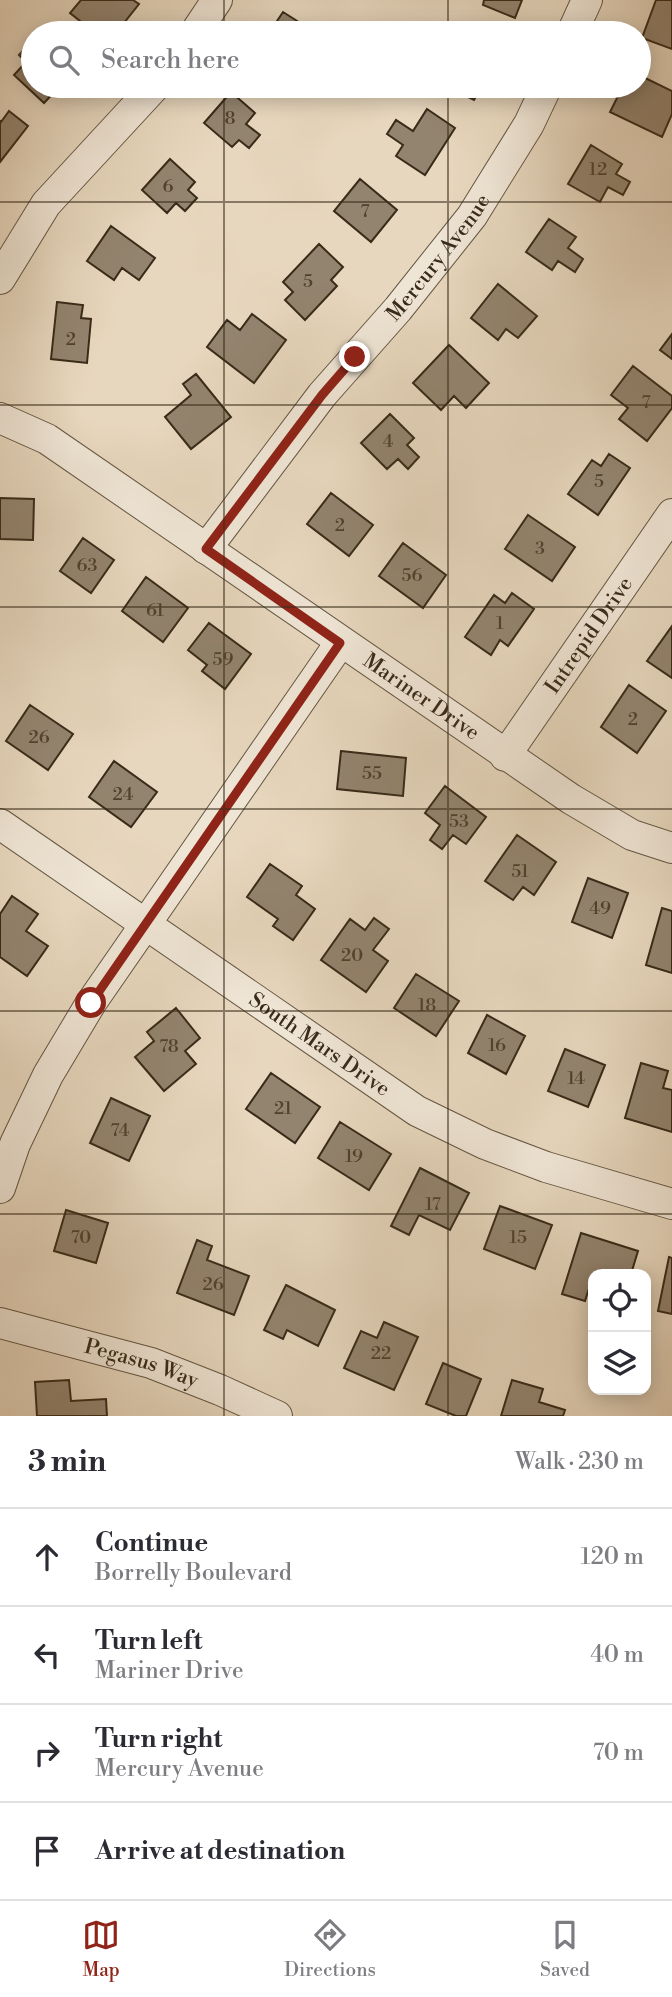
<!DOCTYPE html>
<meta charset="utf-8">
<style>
:root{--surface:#fff;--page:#f2f2f3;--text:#2b2b33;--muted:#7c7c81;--line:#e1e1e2;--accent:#8f2418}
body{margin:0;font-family:"Libre Bodoni",serif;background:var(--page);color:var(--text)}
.controls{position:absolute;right:21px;bottom:21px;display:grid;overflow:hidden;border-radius:14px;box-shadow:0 4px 18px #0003}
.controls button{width:63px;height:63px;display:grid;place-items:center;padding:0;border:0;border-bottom:2px solid var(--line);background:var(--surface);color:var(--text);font:35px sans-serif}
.stop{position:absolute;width:21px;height:21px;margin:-16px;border:5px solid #8f2418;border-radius:50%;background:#fff}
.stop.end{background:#8f2418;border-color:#fff;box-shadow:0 2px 7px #0008}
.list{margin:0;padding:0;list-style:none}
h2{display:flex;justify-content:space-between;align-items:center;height:91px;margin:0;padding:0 28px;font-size:30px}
h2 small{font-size:23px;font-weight:400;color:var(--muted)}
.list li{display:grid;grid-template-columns:46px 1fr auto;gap:21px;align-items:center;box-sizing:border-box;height:98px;padding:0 28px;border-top:2px solid var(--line)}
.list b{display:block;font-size:26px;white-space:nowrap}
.list p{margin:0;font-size:23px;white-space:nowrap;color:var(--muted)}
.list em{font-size:23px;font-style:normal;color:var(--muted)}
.icon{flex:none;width:38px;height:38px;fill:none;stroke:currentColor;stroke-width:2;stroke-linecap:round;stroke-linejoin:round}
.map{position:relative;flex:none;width:672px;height:1416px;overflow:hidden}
.search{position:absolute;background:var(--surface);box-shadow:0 4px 18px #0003;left:21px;right:21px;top:21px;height:77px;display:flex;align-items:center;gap:18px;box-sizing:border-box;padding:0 24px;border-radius:38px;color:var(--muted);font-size:26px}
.sheet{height:483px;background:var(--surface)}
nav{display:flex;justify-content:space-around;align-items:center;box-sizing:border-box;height:98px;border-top:2px solid var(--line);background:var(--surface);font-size:19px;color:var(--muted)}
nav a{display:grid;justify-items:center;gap:4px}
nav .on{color:var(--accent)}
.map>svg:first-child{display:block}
.building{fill:#93846f;stroke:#382b19;stroke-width:2}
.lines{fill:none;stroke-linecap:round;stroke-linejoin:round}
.street-casing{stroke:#645642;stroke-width:32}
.street{stroke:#efe5d5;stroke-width:30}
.route{stroke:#8f2418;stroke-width:9}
.grid{fill:none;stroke:#382b19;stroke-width:2;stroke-opacity:0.55}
.labels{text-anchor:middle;stroke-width:5;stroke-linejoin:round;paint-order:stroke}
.number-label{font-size:18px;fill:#4f412e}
.street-label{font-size:21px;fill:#382b19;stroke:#efe5d5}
</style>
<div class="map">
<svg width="672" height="1416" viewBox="0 0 672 1416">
<rect width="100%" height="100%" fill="#e7d7be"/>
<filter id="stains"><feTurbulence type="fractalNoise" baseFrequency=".00286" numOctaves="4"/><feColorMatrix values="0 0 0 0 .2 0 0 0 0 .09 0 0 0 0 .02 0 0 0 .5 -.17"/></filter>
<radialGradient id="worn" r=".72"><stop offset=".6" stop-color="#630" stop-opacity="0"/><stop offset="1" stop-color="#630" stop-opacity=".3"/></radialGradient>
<path class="building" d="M81 0H133L139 4 116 33H95L70 13Z
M484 0H522L515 18 483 5Z
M656 0H672V49L642 38Z
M283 12 313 31 312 33H269Z
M33 40V86H60L44 103 14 75 26 62 19 55Z
M639 75 672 91V114L662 137 610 112 623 86H639Z
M446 86H482L474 100Z
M231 92 255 113 246 124 260 135 249 148 239 140 232 147 204 123Z
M427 109 455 128 425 175 396 156 403 145 387 134 396 120 413 131Z
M9 111 28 126 0 162V121L1 122Z
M591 145 622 164 616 174 630 182 623 195 608 187 600 202 568 184Z
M170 159 195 182 188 190 197 198 185 211 176 203 167 213 142 190Z
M360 179 397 210 371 242 334 211Z
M549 219 576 237 568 248 583 259 575 272 558 261 552 270 526 252Z
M111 226 155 258 139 280 122 268 114 280 87 261Z
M319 244 343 267 331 280 337 286 305 320 285 300 293 292 283 282Z
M498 284 537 316 518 338 506 329 498 340 471 318Z
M57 302 83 305 81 318 91 319 87 363 51 359Z
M252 314 286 340 254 383 207 347 227 320 240 330Z
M672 334V359L660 350Z
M449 345 489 383 466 408 454 396 441 410 413 383Z
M633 366 672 396V408L647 441 619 419 628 408 611 395Z
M196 374 231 417 191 449 165 417 191 395 183 384Z
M390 414 414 438 407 445 419 457 408 469 398 459 387 469 361 443Z
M609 454 630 468 598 515 568 494 592 460 601 466Z
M331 493 373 525 349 556 307 524Z
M0 498 34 499 33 540 0 539Z
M528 515 575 547 552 581 505 549Z
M83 538 114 560 91 593 60 571Z
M403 543 446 575 423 608 379 576Z
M146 577 188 608 163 642 122 611Z
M512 593 534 609 508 646 500 640 491 655 465 637 494 595 505 603Z
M209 623 251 654 225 689 202 671 207 665 188 650Z
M672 626V678L647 661Z
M629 685 666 711 637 753 601 727Z
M30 705 73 734 48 770 6 741Z
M341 751 406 758 403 796 337 789Z
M114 761 157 792 131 827 89 797Z
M445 786 486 817 466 844 453 835 442 849 430 840 440 825 425 813Z
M517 835 556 862 534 895 523 887 513 900 485 881Z
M270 864 302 886 296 895 315 909 293 940 273 926 278 919 247 897Z
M588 878 628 893 612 938 572 922Z
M12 896 38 914 26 931 48 946 27 976 0 957V914Z
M662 908 672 911V973L646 965Z
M374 918 389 929 373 950 388 961 366 992 321 960 350 919 365 930Z
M416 974 459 1001 436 1036 394 1008Z
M176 1008 200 1038 185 1051 196 1064 164 1091 135 1057 154 1041 147 1032Z
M487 1015 525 1036 506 1074 468 1053Z
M565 1049 605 1065 588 1107 548 1091Z
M641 1063 668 1071 663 1088 672 1090V1132L625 1118Z
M271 1073 320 1107 295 1143 246 1109Z
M111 1098 150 1116 129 1161 90 1143Z
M340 1122 391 1154 369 1190 318 1158Z
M420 1168 469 1193 450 1230 419 1215 409 1235 391 1226Z
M500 1206 552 1225 535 1269 484 1249Z
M66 1210 108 1223 96 1263 54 1251Z
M581 1233 638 1251 631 1274H593V1282H591L585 1301 562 1294Z
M197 1240 212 1246 207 1260 249 1276 234 1315 177 1293Z
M669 1257 672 1258V1314L658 1311Z
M286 1285 335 1310 318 1346 287 1330 283 1339 264 1330Z
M384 1322 418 1337 394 1390 344 1368 361 1331 377 1338Z
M443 1363 481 1379 466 1416H456L426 1404Z
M69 1380 71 1401 106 1399 107 1416H37L35 1382Z
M512 1380 543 1389 539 1402 565 1410 563 1416H501Z"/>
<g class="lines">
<defs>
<g id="street">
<path d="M195 33 217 0"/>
<path d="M572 33 587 0"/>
<path d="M0 279 46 204 155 86"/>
<path id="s1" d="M0 418 47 439 571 799 632 835 672 848"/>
<path id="s2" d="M206 549 322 395 398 309 472 216 529 124 547 86"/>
<path id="s3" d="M505 756 672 514"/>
<path id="s4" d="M0 824 417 1111 485 1144 546 1167 672 1204"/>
<path d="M0 1188 15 1144 48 1075 91 1003 340 643"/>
<path id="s5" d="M0 1323 151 1363 220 1390 277 1416"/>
</g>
</defs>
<use href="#street" class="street-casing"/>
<use href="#street" class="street"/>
</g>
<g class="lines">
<path class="route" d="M91 1003 340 643 206 549 322 395 355 357"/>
</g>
<path class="grid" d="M224 0V33M448 0V33M224 86V1416M448 86V1416M0 202H672M0 405H672M0 607H672M0 809H672M0 1011H672M0 1214H672"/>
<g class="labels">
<g class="number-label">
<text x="230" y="124">8</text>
<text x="598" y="175">12</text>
<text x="168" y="192">6</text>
<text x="365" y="217">7</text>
<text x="308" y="287">5</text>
<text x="71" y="345">2</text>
<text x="646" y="408">7</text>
<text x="388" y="447">4</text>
<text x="599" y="487">5</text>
<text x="340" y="531">2</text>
<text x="540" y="554">3</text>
<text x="87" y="571">63</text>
<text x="412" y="581">56</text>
<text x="155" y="616">61</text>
<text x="500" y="629">1</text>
<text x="223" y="665">59</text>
<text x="633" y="725">2</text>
<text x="39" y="743">26</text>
<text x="372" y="779">55</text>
<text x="123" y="800">24</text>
<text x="459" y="827">53</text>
<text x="520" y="877">51</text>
<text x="600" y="914">49</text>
<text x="352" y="961">20</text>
<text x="427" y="1011">18</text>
<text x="497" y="1051">16</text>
<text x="169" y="1052">78</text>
<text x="576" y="1084">14</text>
<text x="283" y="1114">21</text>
<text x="120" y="1136">74</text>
<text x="354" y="1162">19</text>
<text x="433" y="1210">17</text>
<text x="81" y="1243">70</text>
<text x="518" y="1243">15</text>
<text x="213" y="1290">26</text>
<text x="381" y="1359">22</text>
</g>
<g class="street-label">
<text dy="7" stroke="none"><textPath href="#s2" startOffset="373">Mercury Avenue</textPath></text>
<text dy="7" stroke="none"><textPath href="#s3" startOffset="147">Intrepid Drive</textPath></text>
<text dy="7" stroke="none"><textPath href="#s1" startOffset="506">Mariner Drive</textPath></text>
<text dy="7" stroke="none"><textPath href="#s4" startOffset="388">South Mars Drive</textPath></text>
<text dy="7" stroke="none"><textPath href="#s5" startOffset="147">Pegasus Way</textPath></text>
</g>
</g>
<rect width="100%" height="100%" filter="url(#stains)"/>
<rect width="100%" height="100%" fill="url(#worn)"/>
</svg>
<div class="controls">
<button><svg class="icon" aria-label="locate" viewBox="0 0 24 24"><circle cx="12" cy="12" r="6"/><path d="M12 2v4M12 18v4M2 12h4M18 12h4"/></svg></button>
<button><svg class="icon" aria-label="layers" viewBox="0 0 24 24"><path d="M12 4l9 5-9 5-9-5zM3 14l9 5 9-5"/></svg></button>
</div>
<div class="stop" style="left:91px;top:1003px"></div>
<div class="stop end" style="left:355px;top:357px"></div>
<div class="search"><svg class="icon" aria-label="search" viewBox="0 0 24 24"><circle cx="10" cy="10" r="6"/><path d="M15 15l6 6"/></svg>Search here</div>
</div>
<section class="sheet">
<h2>3 min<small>Walk · 230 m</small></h2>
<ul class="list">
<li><svg class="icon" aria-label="ahead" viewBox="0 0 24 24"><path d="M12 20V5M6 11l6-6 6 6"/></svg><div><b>Continue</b><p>Borrelly Boulevard</p></div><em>120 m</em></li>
<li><svg class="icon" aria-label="left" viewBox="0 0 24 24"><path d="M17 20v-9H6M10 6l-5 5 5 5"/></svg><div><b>Turn left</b><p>Mariner Drive</p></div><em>40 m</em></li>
<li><svg class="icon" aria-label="right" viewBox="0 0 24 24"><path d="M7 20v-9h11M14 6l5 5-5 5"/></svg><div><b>Turn right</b><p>Mercury Avenue</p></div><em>70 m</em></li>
<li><svg class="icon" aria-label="arrive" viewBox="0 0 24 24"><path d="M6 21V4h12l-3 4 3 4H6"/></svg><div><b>Arrive at destination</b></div></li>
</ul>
</section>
<nav>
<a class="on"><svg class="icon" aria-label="map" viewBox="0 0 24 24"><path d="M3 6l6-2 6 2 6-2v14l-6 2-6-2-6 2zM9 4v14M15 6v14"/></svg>Map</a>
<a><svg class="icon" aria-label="directions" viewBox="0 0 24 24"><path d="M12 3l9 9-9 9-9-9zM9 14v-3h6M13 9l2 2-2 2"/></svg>Directions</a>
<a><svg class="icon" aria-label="saved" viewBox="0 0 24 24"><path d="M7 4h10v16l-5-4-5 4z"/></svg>Saved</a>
</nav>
